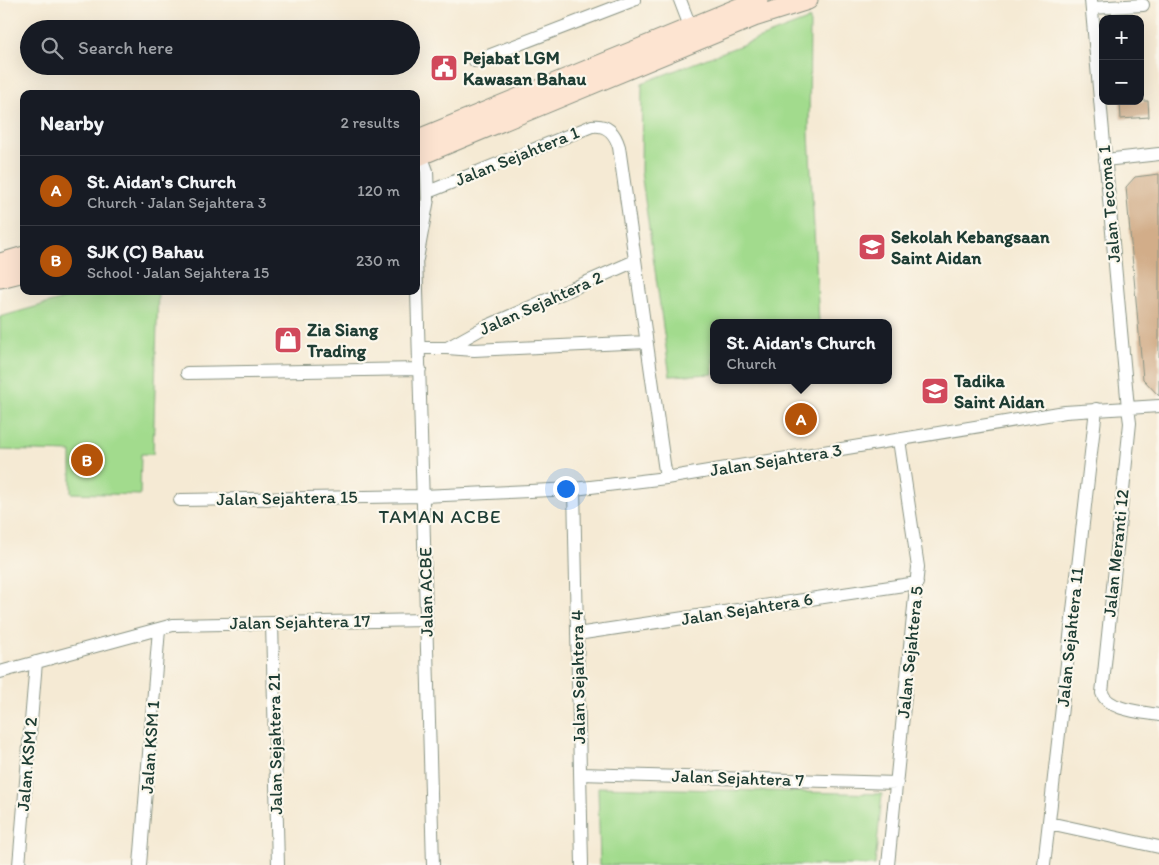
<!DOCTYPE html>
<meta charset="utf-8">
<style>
:root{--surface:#171b24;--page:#20242c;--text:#f1f3f6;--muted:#9ea1a6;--line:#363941;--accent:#b45309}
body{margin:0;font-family:Itim,sans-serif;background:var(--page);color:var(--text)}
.controls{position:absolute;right:15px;top:15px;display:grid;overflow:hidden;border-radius:10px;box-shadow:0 5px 20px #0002}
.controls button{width:45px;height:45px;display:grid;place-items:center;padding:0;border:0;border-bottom:1px solid var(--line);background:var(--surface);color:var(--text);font:25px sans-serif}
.you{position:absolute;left:565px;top:488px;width:18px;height:18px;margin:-12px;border:4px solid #fff;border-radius:50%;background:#1a73e8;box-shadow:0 0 0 8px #1a73e833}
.badge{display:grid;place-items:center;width:32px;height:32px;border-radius:50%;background:var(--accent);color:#fff;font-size:16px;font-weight:700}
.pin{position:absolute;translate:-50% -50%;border:2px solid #fff;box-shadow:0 1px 5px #0006}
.popup{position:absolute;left:710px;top:319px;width:182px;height:65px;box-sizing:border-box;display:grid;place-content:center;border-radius:10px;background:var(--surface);filter:drop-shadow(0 1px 4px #0005);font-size:16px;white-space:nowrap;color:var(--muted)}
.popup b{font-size:19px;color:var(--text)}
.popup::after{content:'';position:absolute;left:50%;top:100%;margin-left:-10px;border:10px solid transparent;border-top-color:var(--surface)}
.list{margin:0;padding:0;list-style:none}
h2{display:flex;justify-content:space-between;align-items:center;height:65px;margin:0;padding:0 20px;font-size:21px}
h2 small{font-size:16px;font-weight:400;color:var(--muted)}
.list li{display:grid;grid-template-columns:32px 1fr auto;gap:15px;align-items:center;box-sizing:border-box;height:70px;padding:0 20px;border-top:1px solid var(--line)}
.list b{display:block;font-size:19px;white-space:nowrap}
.list p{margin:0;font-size:16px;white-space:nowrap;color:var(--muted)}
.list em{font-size:16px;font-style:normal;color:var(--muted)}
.icon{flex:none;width:28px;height:28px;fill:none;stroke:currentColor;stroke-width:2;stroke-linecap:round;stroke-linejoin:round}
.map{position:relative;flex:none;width:1159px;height:865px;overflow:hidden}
.search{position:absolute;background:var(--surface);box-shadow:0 5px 20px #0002;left:20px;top:20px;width:400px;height:55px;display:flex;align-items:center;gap:12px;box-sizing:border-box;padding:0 18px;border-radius:28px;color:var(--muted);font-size:19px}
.panel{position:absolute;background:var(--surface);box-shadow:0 5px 20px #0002;left:20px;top:90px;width:400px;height:205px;border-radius:10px}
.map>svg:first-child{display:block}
.green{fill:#a2db8d;stroke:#608c60}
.building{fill:#d2ad89}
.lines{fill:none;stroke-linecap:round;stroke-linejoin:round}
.street-casing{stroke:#8a9484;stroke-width:14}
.secondary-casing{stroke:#8a9484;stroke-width:21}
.street{stroke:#fff;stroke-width:12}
.secondary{stroke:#fde4d1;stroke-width:19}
.labels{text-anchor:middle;stroke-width:4.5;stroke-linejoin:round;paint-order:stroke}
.poi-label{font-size:18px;font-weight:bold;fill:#1f3d34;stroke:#fbf7ec;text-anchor:start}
.street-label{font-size:18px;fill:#1f3d34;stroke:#fbf7ec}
.neighbourhood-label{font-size:19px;letter-spacing:1px;fill:#1f3d34;stroke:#fbf7ec}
</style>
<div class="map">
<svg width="1159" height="865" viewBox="0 0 1159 865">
<rect width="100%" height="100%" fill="#fbf7ec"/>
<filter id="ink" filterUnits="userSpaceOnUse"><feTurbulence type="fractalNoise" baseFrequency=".02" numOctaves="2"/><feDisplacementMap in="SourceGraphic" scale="10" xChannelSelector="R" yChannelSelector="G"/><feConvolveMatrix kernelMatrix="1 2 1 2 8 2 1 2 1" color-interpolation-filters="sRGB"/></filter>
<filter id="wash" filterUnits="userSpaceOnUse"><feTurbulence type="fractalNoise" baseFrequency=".0096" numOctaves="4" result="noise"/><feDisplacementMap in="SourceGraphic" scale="20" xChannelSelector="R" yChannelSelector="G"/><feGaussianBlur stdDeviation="1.12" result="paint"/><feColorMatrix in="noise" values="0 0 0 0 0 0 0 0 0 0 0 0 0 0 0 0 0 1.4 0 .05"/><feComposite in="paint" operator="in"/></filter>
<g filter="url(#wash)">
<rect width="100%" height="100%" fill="#f5ead4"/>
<path class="green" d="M810 19 809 134 819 323H714L713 374 670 376 641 172 642 83Z
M91 291H158L153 454H141L140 495 71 493V452L0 450V317Z
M598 787 882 794 875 865H600Z"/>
<g id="blocks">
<path class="building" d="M1120 101H1148L1149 117 1121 119Z
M1159 174V396L1143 379 1126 187 1135 177Z"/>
</g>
</g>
<g filter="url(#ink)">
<use href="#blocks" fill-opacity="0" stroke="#8a9484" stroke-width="1"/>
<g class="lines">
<defs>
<path id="street" d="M680 0 693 34
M1091 0 1128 408 1130 423 1102 693C1108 710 1142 712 1159 715
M1092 8 1143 5
M475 61 634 0
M1105 160 1159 154
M428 192 592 126C607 124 615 133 619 147L666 478
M416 254 433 865
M417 259 428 199 427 171 419 149
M419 348H447L474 350 646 342
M447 348 483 328 635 261
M187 373 420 369
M574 489 582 865
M180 500 423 496 574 489 666 478 1065 412 1159 406
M272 623 278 865
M577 634 917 583
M0 672 173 625 426 620
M580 774 897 783
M1049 823 1159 847
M19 865 36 662
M140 865 159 629
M888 865 918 567 899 440
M1044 865 1096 409"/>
<path id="secondary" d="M416 140 758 0
M416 157 754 17 808 0
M0 263 24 256
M0 278 24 272"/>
</defs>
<use href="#street" class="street-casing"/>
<use href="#secondary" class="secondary-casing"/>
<use href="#street" class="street"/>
<use href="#secondary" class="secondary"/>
</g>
</g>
<defs>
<symbol id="civic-square" viewBox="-11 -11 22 22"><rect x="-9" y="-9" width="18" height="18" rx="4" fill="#d1495b" stroke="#fbf7ec"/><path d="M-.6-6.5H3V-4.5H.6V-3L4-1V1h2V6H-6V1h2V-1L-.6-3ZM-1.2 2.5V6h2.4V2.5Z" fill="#fff"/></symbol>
<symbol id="school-square" viewBox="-11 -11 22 22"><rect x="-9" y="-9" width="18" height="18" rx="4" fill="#d1495b" stroke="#fbf7ec"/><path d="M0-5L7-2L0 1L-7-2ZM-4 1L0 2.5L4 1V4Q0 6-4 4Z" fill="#fff"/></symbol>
<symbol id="shop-square" viewBox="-11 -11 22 22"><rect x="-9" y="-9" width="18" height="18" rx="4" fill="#d1495b" stroke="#fbf7ec"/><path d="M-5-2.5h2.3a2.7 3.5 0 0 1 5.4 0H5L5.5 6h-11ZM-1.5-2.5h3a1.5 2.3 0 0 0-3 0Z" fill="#fff"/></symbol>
</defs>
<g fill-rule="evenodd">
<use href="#civic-square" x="428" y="52" width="32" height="32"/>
<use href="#school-square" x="856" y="231" width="32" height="32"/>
<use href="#shop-square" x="272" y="324" width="32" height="32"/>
<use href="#school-square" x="919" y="375" width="32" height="32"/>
</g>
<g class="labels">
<g class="poi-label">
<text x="463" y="64">Pejabat LGM<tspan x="463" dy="21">Kawasan Bahau</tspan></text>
<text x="891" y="243">Sekolah Kebangsaan<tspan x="891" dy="21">Saint Aidan</tspan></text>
<text x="307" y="336">Zia Siang<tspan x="307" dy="21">Trading</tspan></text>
<text x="954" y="387">Tadika<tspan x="954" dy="21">Saint Aidan</tspan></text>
</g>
<g class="street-label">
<text transform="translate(517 156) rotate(-22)" y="6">Jalan Sejahtera 1</text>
<text transform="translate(1109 204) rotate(-95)" y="6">Jalan Tecoma 1</text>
<text transform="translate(541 303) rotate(-24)" y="6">Jalan Sejahtera 2</text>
<text transform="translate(776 460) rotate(-9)" y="6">Jalan Sejahtera 3</text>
<text transform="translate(287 498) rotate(-1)" y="6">Jalan Sejahtera 15</text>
<text transform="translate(1116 553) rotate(-84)" y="6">Jalan Meranti 12</text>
<text transform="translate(426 592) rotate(-91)" y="6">Jalan ACBE</text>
<text transform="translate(747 609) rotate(-9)" y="6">Jalan Sejahtera 6</text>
<text transform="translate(300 622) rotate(-1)" y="6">Jalan Sejahtera 17</text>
<text transform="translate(1070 637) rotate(-84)" y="6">Jalan Sejahtera 11</text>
<text transform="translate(910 652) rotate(-84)" y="6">Jalan Sejahtera 5</text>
<text transform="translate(578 677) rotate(-91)" y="6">Jalan Sejahtera 4</text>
<text transform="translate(275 744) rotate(-91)" y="6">Jalan Sejahtera 21</text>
<text transform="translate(150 747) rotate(-86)" y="6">Jalan KSM 1</text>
<text transform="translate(27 764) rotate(-85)" y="6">Jalan KSM 2</text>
<text transform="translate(738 778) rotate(2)" y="6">Jalan Sejahtera 7</text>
</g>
<g class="neighbourhood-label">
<text x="440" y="523">TAMAN ACBE</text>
</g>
</g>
</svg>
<div class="controls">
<button>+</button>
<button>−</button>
</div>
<div class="you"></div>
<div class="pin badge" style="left:801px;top:419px">A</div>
<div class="popup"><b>St. Aidan's Church</b>Church</div>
<div class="pin badge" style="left:87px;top:460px">B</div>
<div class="search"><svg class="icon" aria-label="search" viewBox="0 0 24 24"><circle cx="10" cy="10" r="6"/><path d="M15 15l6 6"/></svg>Search here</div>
<section class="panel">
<h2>Nearby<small>2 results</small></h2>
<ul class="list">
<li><span class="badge">A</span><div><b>St. Aidan's Church</b><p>Church · Jalan Sejahtera 3</p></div><em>120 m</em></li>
<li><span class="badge">B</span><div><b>SJK (C) Bahau</b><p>School · Jalan Sejahtera 15</p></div><em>230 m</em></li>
</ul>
</section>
</div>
